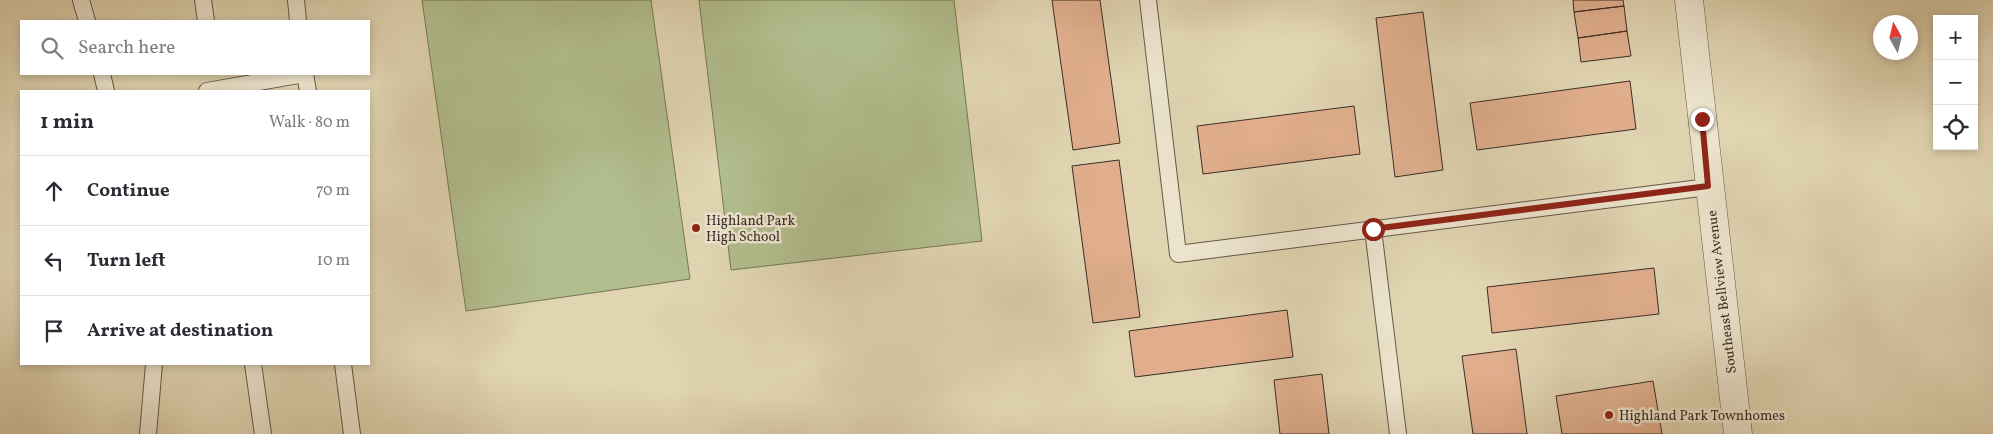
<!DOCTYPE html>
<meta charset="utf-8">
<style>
:root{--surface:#fff;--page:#f2f2f3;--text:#2b2b33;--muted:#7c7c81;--line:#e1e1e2}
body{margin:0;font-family:Vollkorn,serif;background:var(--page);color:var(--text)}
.controls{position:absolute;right:15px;top:15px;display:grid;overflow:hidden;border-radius:0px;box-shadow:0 2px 8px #0003}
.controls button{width:45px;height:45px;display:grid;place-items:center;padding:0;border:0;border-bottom:1px solid var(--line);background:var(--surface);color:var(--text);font:25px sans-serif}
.compass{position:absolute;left:1873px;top:15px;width:45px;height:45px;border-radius:50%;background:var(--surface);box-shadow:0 2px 8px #0003;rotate:352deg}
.stop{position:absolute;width:15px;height:15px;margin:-11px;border:4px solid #8f2418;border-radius:50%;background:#fff}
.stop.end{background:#8f2418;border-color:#fff;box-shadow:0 1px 5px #0008}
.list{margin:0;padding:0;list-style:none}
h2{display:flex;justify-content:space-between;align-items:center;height:65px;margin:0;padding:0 20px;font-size:21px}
h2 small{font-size:16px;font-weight:400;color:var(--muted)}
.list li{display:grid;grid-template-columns:32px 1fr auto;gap:15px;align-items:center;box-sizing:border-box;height:70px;padding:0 20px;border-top:1px solid var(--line)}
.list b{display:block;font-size:19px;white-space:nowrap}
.list em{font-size:16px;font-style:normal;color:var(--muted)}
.icon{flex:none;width:28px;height:28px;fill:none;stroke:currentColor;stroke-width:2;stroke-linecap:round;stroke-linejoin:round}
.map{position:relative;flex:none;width:1993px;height:434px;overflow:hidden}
.search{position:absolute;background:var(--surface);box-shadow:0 2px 8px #0003;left:20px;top:20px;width:350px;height:55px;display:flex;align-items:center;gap:12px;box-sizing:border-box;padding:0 18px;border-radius:0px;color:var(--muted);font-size:19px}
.panel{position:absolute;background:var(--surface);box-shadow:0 2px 8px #0003;left:20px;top:90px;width:350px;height:275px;border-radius:0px}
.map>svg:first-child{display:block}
.garden{fill:#b1bd8d;stroke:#76765a}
.building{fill:#e0ae8d;stroke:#3c2e27}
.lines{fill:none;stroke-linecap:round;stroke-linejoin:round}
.service-casing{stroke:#65584a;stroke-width:18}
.minor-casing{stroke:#65584a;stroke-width:29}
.service{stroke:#ebe3cc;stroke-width:16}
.minor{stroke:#ebe3cc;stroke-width:28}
.route{stroke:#8f2418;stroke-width:6}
.poi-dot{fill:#8f2418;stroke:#ebe3cc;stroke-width:2}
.labels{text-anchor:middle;stroke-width:5;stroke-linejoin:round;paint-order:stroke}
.poi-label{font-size:14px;fill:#3c2e27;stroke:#ebe3cc;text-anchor:start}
.street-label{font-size:14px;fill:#3c2e27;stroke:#ebe3cc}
</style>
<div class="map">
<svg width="1993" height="434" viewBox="0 0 1993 434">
<rect width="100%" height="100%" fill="#e0d4b1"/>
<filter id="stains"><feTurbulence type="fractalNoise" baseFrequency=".004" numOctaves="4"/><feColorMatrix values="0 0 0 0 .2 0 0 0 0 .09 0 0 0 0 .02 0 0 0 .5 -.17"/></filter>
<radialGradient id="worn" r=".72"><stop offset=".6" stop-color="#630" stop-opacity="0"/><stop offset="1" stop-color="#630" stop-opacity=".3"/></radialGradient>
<path class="garden" d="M422 0H651L690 279 466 311Z
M699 0H954L982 241 731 270Z"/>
<path class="building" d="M1052 0H1100L1120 143 1073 150Z
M1573 0H1623L1624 6 1574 12Z
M1624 6 1627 31 1578 38 1574 12Z
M1423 12 1443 170 1395 177 1376 18Z
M1627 31 1631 56 1581 62 1578 38Z
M1630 81 1636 129 1477 150 1470 103Z
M1354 106 1360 154 1203 174 1197 126Z
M1119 160 1140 317 1093 323 1072 166Z
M1654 268 1659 314 1492 333 1487 287Z
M1287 310 1293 357 1135 377 1129 331Z
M1516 349 1527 434H1473L1462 356Z
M1322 374 1329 434H1280L1274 380Z
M1653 381 1662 434H1562L1556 396Z"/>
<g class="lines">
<defs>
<path id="service" d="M81 0 87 21
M203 0 206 21
M296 0 298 21
M1148 0 1178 254 1708 187
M102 74 106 91
M305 74 308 91
M207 91 304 74
M1373 229 1398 434
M253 364 263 434
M343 364 352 434
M148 434 154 364"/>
<path id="minor" d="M1689 0 1738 434"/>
</defs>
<use href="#service" class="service-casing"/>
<use href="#minor" class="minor-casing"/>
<use href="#service" class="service"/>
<use href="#minor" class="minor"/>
</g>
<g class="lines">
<path class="route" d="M1373 229 1708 186 1702 119"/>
</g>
<g class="poi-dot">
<circle cx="696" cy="228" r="5"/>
<circle cx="1609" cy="415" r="5"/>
</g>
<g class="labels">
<g class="poi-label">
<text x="706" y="225">Highland Park<tspan x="706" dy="16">High School</tspan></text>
<text x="1619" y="420">Highland Park Townhomes</text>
</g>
<g class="street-label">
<text transform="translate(1721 292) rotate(-97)" y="5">Southeast Bellview Avenue</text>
</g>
</g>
<rect width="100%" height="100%" filter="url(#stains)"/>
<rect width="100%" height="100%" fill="url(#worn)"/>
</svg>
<div class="controls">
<button>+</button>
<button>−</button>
<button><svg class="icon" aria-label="locate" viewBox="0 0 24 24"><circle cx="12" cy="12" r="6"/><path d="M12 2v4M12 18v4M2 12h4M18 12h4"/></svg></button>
</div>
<svg class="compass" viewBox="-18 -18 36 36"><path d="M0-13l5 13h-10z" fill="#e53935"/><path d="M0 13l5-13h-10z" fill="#7c7c81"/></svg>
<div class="stop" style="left:1373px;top:229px"></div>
<div class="stop end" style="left:1702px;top:119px"></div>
<div class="search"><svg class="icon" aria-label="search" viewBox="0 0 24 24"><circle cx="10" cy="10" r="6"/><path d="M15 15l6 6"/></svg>Search here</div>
<section class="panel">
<h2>1 min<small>Walk · 80 m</small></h2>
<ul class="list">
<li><svg class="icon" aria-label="ahead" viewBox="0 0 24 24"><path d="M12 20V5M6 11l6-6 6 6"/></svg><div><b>Continue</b></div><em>70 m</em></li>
<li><svg class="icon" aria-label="left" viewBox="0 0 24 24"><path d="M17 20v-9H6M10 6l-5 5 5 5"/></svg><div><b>Turn left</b></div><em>10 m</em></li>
<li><svg class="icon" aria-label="arrive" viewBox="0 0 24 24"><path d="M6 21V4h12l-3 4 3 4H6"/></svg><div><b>Arrive at destination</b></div></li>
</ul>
</section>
</div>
